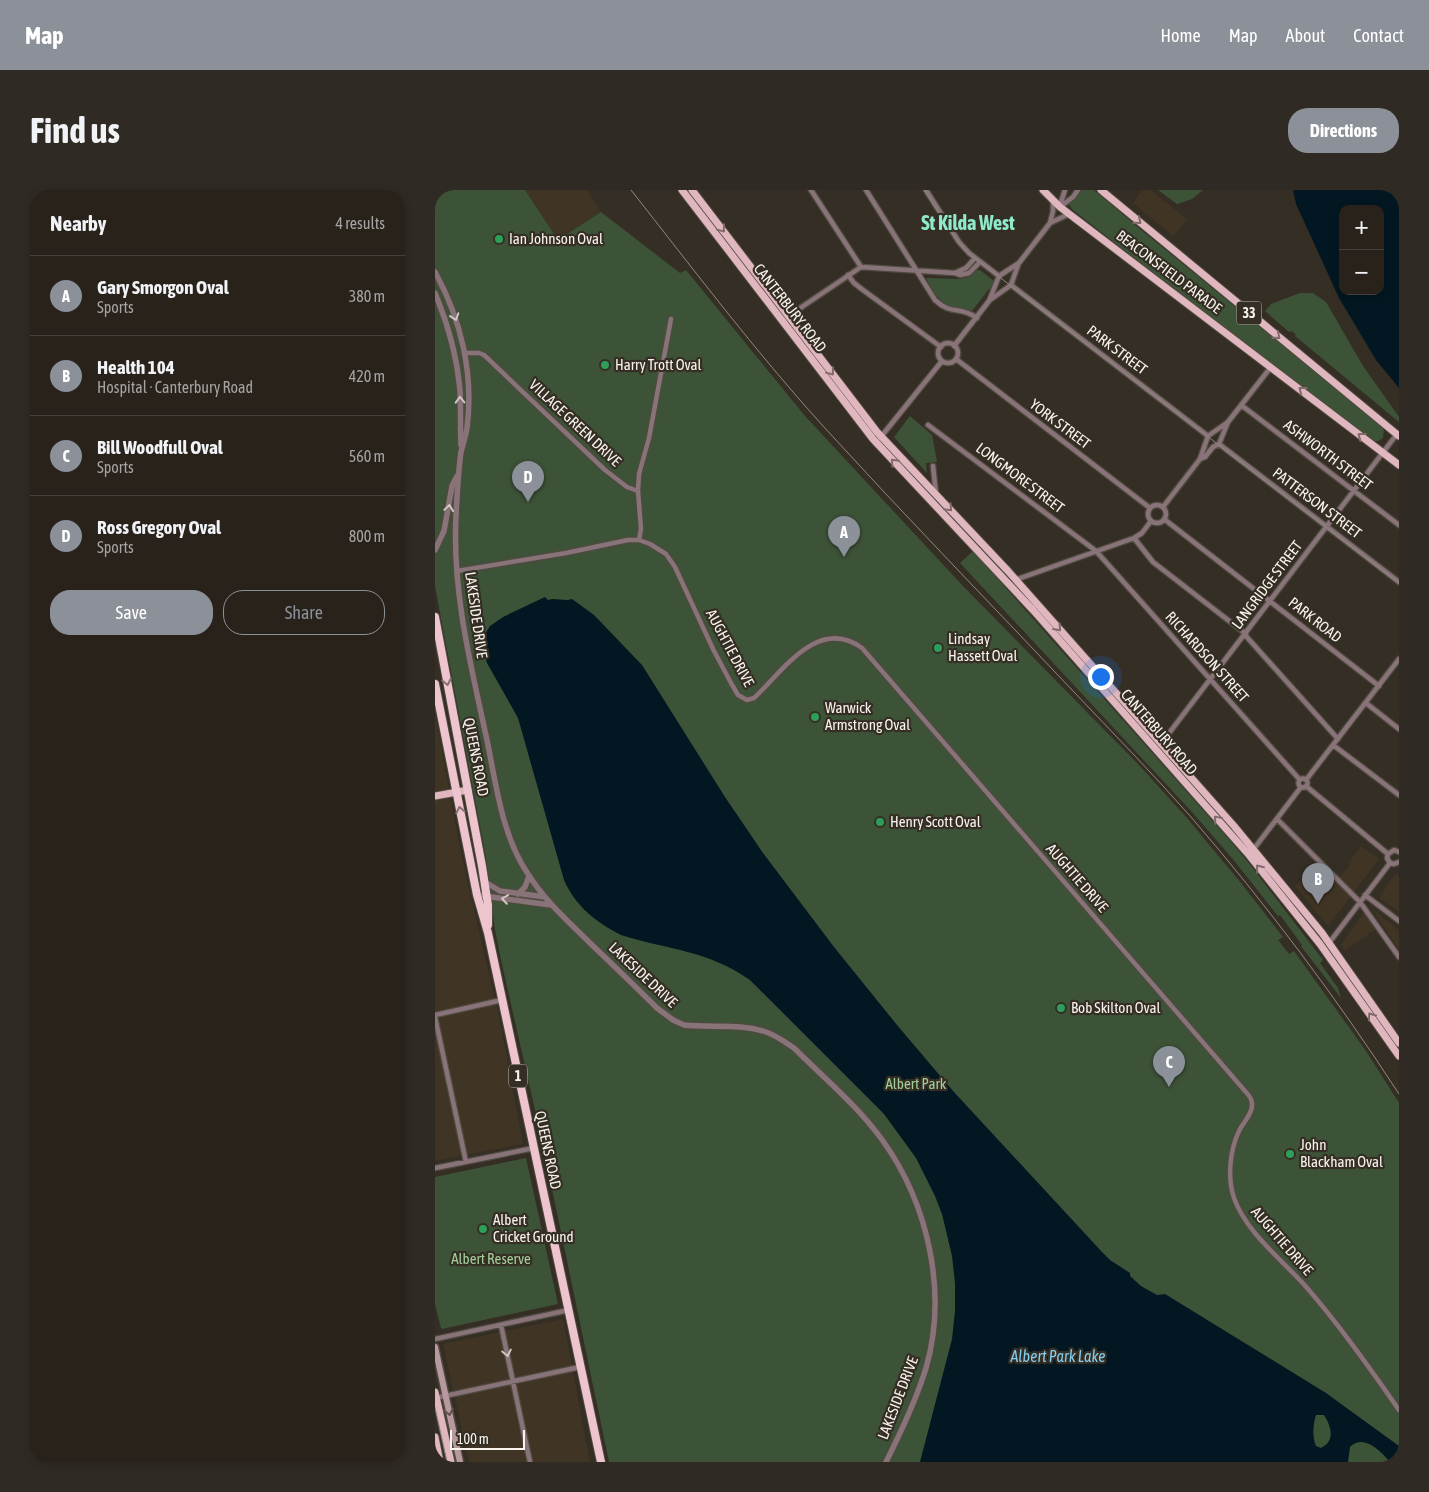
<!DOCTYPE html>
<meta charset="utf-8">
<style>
:root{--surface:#28221b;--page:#302a24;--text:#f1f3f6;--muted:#a5a4a3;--line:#443f3a;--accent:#8c9099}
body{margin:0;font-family:"Asap Condensed",sans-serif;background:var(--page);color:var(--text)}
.controls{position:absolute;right:15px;top:15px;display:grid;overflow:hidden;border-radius:10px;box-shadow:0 2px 8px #0003}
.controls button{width:45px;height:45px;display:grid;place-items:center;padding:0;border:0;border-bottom:1px solid var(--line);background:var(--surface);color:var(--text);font:25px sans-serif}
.scale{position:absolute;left:15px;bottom:12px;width:75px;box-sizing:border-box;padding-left:5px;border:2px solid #f8f4ed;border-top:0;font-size:14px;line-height:18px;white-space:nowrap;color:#f8f4ed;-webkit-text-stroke:4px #352e24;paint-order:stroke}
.you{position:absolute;left:665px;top:486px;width:18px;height:18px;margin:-12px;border:4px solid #fff;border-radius:50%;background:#1a73e8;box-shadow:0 0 0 8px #1a73e833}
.badge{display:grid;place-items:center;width:32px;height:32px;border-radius:50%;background:var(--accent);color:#fff;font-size:16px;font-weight:700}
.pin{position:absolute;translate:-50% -41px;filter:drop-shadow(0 1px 2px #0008)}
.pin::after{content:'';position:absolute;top:26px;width:18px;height:15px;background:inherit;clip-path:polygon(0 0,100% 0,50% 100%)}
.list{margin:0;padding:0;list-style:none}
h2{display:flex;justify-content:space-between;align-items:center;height:65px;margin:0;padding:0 20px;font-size:21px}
h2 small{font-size:16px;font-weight:400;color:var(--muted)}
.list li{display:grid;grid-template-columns:32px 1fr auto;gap:15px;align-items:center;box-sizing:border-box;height:80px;padding:0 20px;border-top:1px solid var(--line)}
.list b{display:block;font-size:19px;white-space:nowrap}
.list p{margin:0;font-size:16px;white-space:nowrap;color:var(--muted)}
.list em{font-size:16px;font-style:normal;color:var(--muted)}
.actions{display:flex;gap:10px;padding:15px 20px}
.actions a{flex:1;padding:11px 0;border:1px solid var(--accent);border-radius:20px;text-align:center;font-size:18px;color:var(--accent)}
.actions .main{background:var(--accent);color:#fff}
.map{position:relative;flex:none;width:964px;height:1272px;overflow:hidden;border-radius:20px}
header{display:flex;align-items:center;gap:30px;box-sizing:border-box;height:70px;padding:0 25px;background:var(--accent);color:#fff}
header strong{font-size:24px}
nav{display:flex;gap:28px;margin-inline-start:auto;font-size:18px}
.intro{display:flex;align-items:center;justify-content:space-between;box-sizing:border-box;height:120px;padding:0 30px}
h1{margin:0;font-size:35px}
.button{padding:12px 22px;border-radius:20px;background:var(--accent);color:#fff;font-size:18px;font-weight:700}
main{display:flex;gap:30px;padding:0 30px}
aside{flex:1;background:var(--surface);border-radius:20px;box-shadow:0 2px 8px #0003}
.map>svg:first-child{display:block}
.built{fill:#403525}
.green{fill:#3d5338}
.water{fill:#021721;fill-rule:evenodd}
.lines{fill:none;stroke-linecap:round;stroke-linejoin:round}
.minor-casing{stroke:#504a40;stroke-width:7}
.tertiary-casing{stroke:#504a40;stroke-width:8}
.secondary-casing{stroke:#504a40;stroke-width:9}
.primary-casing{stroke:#504a40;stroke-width:9}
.trunk-casing{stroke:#504a40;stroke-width:10}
.minor{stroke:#877378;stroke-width:4.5}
.tertiary{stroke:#877378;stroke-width:5.5}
.secondary{stroke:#b999a0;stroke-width:6}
.primary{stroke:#e0b6bf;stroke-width:7}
.trunk{stroke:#eec4ce;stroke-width:8}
.tram{stroke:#8e887f;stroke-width:1}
.oneway{stroke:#826b6a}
.oneway2{stroke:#d0c7c4}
.oneway3{stroke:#887270}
.oneway4{stroke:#63534f}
.leisure-dot{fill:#2e9e5b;stroke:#352e24;stroke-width:2}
.labels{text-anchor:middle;stroke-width:4.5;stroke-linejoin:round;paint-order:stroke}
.shield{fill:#352e24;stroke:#beb9b1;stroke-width:1}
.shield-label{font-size:14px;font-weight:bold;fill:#f8f4ed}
.poi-label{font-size:15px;fill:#f8f4ed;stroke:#352e24;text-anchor:start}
.street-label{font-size:15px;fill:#f8f4ed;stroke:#352e24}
.park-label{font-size:15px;fill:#a3d09a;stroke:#352e24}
.water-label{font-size:16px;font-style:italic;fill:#83cdf0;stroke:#352e24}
.district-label{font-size:20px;font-weight:bold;fill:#8eeaca;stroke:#352e24}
</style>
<header>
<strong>Map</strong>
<nav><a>Home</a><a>Map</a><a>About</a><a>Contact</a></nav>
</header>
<div class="intro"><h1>Find us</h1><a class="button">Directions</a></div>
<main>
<aside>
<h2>Nearby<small>4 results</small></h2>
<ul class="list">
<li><span class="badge">A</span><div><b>Gary Smorgon Oval</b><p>Sports</p></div><em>380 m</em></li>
<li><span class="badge">B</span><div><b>Health 104</b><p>Hospital · Canterbury Road</p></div><em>420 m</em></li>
<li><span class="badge">C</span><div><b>Bill Woodfull Oval</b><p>Sports</p></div><em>560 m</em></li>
<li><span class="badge">D</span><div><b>Ross Gregory Oval</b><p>Sports</p></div><em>800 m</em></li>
</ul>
<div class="actions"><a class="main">Save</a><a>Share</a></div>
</aside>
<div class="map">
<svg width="964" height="1272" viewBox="0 0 964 1272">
<rect width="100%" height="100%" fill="#352e24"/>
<path class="built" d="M90 0H152L166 22 123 50Z
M708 0H715L752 29 738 46 698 13Z
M0 523 26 664 65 831 88 954 0 971Z
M926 656 944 669 920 701H918L905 687 916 673 914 672Z
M885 675 917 705 893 736 860 696Z
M960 684 964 686V722L944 708Z
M936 718 964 740V759Z
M929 722 941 739 909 761 906 755Z
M128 1129 155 1272H34L8 1154Z"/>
<path class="green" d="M0 0H90L123 50 166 22 245 83 251 80 370 226 528 396 704 575 752 628 806 693 848 747 843 750 854 764 859 761 931 861 964 913V1272H174L107 951 66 770 60 740 51 668 0 396Z
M644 0H659L705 39 949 238 948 248 943 251H937L818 161 638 20 633 13Z
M723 0H768L757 9 742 14Z
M541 80H545L560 92 557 101 554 99 537 121C532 119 527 119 521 118 505 115 497 100 491 88L524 89 537 86 536 84Z
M865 103H878L891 112 928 176 964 227V232L860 146 861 145 857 141 854 142 830 121 836 114Z
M475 226 497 245 502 272 491 273 492 283 459 247Z
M538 361 791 646 817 677 888 770 885 773 903 798 906 808 866 756 867 755 845 725 843 726 797 668 756 621 525 373Z
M91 968 123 1114 7 1139 6 1138 0 1114V987Z"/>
<path class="water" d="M858 0H964V198L941 170 904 108 861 14ZM908 19H945V101H908Z
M110 407 113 410C121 407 129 412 137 409L159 425 207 475 290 607 328 663 399 757 462 835 518 901 667 1062 675 1070 695 1083V1086L706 1096 722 1105 730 1104 891 1203 964 1256V1272H955C946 1261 928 1243 915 1257L913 1272H485L517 1149 520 1121V1093L517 1066 507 1024 500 1006 481 968 449 924 315 790C272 760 234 760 186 745 161 732 141 717 129 690L83 528 52 473 48 459 50 444 55 436 68 427ZM881 1225H889C896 1236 901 1251 886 1258L881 1256C877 1247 878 1235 881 1225Z"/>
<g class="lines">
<defs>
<path id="minor" d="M376 0 426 77
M431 0 500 110C517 126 524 115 542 128
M491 0 524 52 534 63 564 86
M625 15 630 0
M625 17 638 7 643 0
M615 33 634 24
M520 83 531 78 540 68
M413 85 419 93 428 100 506 157
M564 86 584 73 615 33 618 21V11
M576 95 773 246
M555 110 576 95 583 75
M352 127 426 77 520 83 525 85 534 83 545 72
M503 163a10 10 0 1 1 20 0a10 10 0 1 1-20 0Z
M519 156 554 111 564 86
M30 163H44L49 165 170 280 192 297 203 301 206 339 204 350
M521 169 715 318
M806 215 964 335
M493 235 661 361 865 590
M445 248 507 171
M784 254 964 392
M765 269 770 267 778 257 784 254 793 232 836 177
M498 276 501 304
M203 301 204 284 214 248 236 129
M713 324a9 9 0 1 1 18 0a9 9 0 1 1-18 0Z
M728 317 765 269 773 246 793 232
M729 329 944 496
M699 348 718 372 811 444
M22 381 131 363 193 350H204L215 354 231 364 240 377 278 459 296 493 303 505 312 510 319 508C348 481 383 426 427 458L810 901C813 904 817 909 817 914 818 923 808 933 804 941 795 960 792 987 799 1008 812 1044 848 1070 873 1099 906 1137 935 1178 964 1220
M580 390 699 348 707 343 716 331
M810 445 903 549
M931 513 964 539
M725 555 962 244
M898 555 964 605
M863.5 593a4.5 4.5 0 1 1 9 0a4.5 4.5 0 1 1-9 0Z
M871 590 964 469
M871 596 953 664
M842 629 925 712 964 767
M818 660 866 597
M955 673 952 668 953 664 959 660 964 662
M955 673 959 674 964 672
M930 705 964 731
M894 753 955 673
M0 825 67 810
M0 827 31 972
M0 978 99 958
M66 1135 95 1272
M0 1149 134 1120
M0 1208 145 1177"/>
<path id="tertiary" d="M0 82C26 129 39 184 32 238 31 246 28 254 26 262 23 283 22 305 21 326 17 402 36 476 52 550 61 594 67 646 93 684 110 711 133 731 155 753 178 775 200 796 222 818L238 830 249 835C276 838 305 833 331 842 342 846 350 852 359 858 389 888 423 916 448 951 493 1014 513 1102 491 1178 481 1211 466 1242 451 1272
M0 103C13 134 22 167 25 200 26 218 25 237 26 255
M0 360 9 341 17 296 22 286
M50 692 65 701 110 707
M83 704 90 697 94 686
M42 705 116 715"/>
<path id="secondary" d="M0 1157 25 1272"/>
<path id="primary" d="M247 0 438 249 598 420 814 665 885 754 964 866
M257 0 442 242 573 381 799 636 887 743 964 853
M608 0 625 17 964 275
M666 0 964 246
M0 606 33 600
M0 1202 16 1272
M0 1247 5 1272"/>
<path id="trunk" d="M0 427 47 676 53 715V735
M0 494 42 705 53 743 166 1272"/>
</defs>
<use href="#minor" class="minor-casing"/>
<use href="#tertiary" class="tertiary-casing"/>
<use href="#secondary" class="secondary-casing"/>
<use href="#primary" class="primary-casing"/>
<use href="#trunk" class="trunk-casing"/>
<use href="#minor" class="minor"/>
<use href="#tertiary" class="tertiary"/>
<use href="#secondary" class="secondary"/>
<use href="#primary" class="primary"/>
<use href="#trunk" class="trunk"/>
<path class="tram" d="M196 0C259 80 320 161 388 236 470 326 555 413 638 501 678 543 718 584 756 627 832 715 901 807 964 904
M489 0 520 48 533 63 964 393
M0 1217 12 1272"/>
</g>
<defs><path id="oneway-chevron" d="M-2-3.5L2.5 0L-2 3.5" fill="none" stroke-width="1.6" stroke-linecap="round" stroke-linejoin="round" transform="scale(1.25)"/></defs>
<g class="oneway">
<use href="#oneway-chevron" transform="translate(703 31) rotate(40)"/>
<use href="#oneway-chevron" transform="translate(287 39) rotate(53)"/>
<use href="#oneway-chevron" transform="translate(842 146) rotate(39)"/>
<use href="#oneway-chevron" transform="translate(396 182) rotate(53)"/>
<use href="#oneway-chevron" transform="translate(867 200) rotate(-143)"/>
<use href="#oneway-chevron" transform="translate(926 246) rotate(-143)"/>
<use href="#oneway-chevron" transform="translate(459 272) rotate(-133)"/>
<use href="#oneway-chevron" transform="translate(514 318) rotate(47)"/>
<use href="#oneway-chevron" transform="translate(623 438) rotate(48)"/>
<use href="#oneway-chevron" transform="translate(782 629) rotate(-131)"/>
<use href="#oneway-chevron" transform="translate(824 678) rotate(-129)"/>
<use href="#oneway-chevron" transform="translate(936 826) rotate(-125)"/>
</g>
<g class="oneway2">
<use href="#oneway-chevron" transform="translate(20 127) rotate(71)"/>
<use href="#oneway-chevron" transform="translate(25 210) rotate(-92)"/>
<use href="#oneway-chevron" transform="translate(14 318) rotate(-82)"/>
<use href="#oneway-chevron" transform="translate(70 709) rotate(-172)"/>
<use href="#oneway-chevron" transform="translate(72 1163) rotate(78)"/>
</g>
<g class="oneway3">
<use href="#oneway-chevron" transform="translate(12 492) rotate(79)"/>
<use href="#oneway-chevron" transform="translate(25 620) rotate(-101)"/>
</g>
<use class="oneway4" href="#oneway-chevron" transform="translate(14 1222) rotate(78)"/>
<g class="leisure-dot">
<circle cx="64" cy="49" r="5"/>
<circle cx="170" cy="175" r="5"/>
<circle cx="503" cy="458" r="5"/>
<circle cx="380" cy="527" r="5"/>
<circle cx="445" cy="632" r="5"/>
<circle cx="626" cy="818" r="5"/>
<circle cx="855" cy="964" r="5"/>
<circle cx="48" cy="1039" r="5"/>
</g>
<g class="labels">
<g class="shield">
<rect x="801.5" y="111.5" width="25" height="23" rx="4"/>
<rect x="74" y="874.5" width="18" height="23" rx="4"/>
</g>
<g class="shield-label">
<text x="814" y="128">33</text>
<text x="83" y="891">1</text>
</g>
<g class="poi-label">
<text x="74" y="54">Ian Johnson Oval</text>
<text x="180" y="180">Harry Trott Oval</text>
<text x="513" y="454">Lindsay<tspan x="513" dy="17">Hassett Oval</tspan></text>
<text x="390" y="523">Warwick<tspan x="390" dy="17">Armstrong Oval</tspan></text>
<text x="455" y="637">Henry Scott Oval</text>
<text x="636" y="823">Bob Skilton Oval</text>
<text x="865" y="960">John<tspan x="865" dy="17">Blackham Oval</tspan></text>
<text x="58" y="1035">Albert<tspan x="58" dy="17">Cricket Ground</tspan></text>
</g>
<g class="street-label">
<text transform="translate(734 82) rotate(37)" y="5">BEACONSFIELD PARADE</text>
<text transform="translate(355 118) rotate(52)" y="5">CANTERBURY ROAD</text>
<text transform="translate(682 160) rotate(37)" y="5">PARK STREET</text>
<text transform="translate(140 233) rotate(43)" y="5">VILLAGE GREEN DRIVE</text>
<text transform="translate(625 234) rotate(37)" y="5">YORK STREET</text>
<text transform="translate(893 265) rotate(37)" y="5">ASHWORTH STREET</text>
<text transform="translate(585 288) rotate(37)" y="5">LONGMORE STREET</text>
<text transform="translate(882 313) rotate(37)" y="5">PATTERSON STREET</text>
<text transform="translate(832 395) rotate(-53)" y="5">LANGRIDGE STREET</text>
<text transform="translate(41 425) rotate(82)" y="5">LAKESIDE DRIVE</text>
<text transform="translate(880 430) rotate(38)" y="5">PARK ROAD</text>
<text transform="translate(295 458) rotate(62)" y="5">AUGHTIE DRIVE</text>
<text transform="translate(772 467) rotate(48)" y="5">RICHARDSON STREET</text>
<text transform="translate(724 542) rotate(49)" y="5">CANTERBURY ROAD</text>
<text transform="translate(41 567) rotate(79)" y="5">QUEENS ROAD</text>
<text transform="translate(642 688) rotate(49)" y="5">AUGHTIE DRIVE</text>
<text transform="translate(208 785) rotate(43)" y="5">LAKESIDE DRIVE</text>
<text transform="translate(113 960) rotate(78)" y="5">QUEENS ROAD</text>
<text transform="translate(847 1051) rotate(49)" y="5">AUGHTIE DRIVE</text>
<text transform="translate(463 1208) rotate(-69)" y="5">LAKESIDE DRIVE</text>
</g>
<g class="park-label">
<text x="481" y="899">Albert Park</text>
<text x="56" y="1074">Albert Reserve</text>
</g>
<g class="water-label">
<text x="623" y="1172">Albert Park Lake</text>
</g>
<g class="district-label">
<text x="533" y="40">St Kilda West</text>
</g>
</g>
</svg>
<div class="controls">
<button>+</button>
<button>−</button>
</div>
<div class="scale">100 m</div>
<div class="you"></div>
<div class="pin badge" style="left:409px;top:367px">A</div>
<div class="pin badge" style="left:883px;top:714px">B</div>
<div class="pin badge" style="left:734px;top:897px">C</div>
<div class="pin badge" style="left:93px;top:312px">D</div>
</div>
</main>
